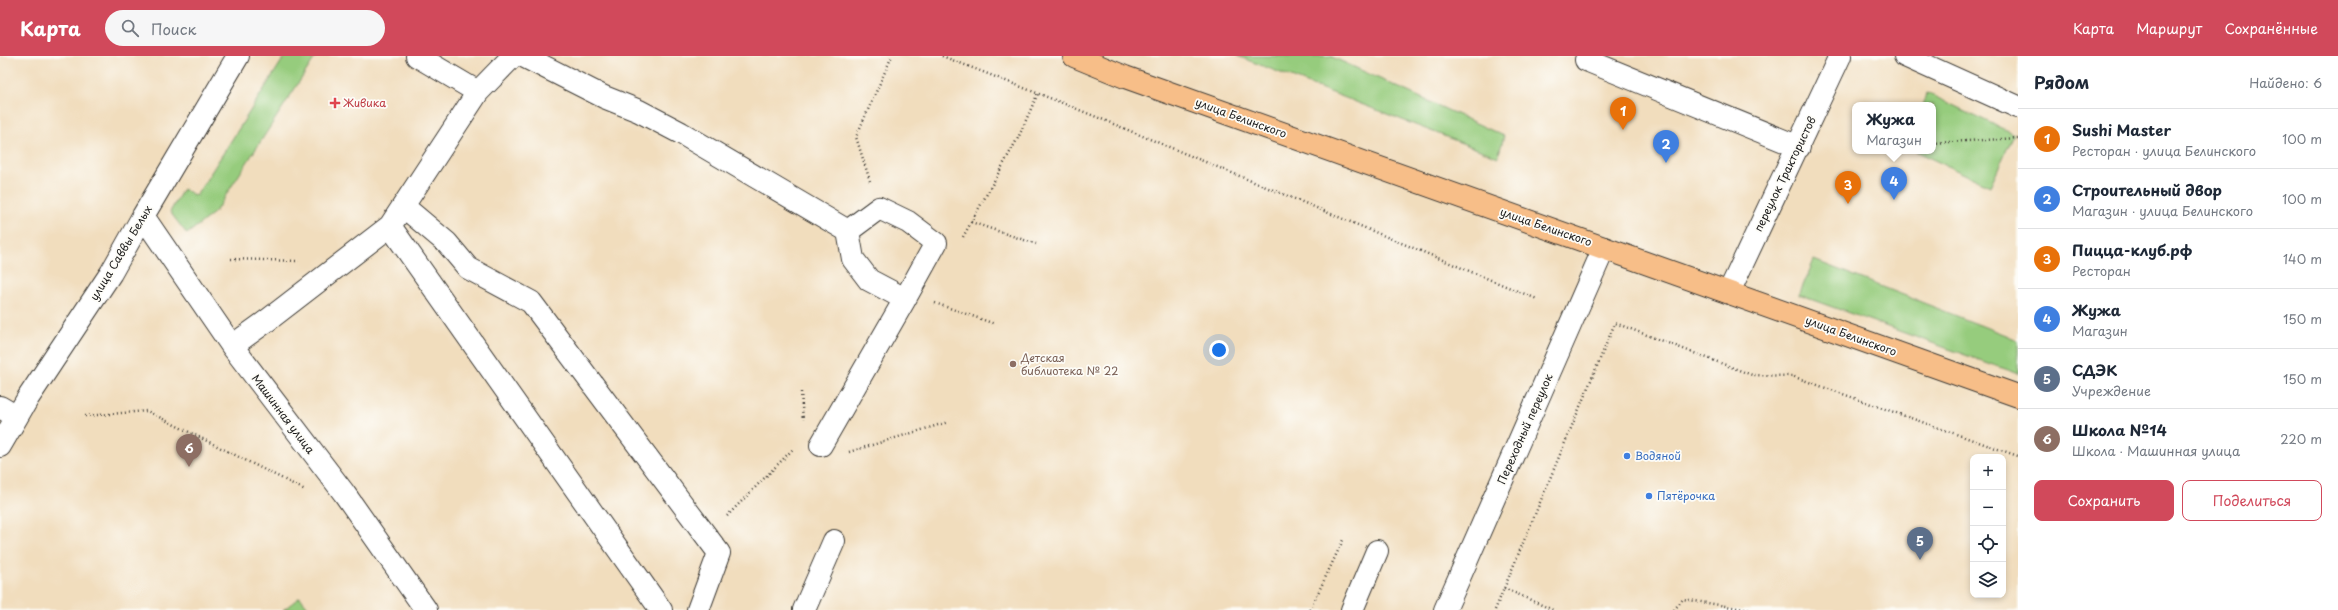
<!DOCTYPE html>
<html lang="ru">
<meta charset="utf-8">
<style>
:root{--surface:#fff;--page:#f6f6f7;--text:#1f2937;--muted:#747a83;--line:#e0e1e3;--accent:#d1495b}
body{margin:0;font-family:"Playpen Sans",sans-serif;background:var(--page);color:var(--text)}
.controls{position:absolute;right:12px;bottom:12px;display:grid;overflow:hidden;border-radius:8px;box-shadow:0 2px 6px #0003}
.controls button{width:36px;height:36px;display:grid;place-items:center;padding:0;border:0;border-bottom:1px solid var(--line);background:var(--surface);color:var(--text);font:20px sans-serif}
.you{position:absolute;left:1219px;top:294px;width:14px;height:14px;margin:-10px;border:3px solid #fff;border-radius:50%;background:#1a73e8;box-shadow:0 0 0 6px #1a73e833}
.badge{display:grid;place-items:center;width:26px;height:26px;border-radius:50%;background:var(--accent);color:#fff;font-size:13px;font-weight:700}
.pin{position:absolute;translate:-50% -33px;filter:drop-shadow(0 1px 2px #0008)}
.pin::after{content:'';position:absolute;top:21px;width:14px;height:12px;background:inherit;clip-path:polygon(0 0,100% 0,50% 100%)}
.popup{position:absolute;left:1852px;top:46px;width:84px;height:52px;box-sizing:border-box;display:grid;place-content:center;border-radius:8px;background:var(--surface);filter:drop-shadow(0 1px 3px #0005);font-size:13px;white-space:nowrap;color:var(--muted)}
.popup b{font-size:15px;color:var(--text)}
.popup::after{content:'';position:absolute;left:50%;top:100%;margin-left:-8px;border:8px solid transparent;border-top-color:var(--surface)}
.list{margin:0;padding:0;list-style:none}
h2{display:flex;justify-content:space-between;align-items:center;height:52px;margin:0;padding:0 16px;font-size:17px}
h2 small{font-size:13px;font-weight:400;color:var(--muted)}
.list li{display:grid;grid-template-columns:26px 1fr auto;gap:12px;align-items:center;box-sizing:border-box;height:60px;padding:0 16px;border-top:1px solid var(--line)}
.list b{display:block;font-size:15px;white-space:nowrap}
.list p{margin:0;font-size:13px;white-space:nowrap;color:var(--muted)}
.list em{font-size:13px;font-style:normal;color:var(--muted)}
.actions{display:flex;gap:8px;padding:12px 16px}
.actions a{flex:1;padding:9px 0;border:1px solid var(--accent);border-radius:8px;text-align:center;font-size:14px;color:var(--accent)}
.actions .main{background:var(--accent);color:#fff}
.icon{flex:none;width:22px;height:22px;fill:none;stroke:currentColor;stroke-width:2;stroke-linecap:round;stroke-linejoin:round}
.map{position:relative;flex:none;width:2018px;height:554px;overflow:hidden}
header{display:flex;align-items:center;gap:24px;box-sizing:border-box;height:56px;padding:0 20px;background:var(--accent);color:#fff}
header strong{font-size:19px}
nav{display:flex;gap:22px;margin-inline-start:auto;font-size:14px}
.search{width:280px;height:36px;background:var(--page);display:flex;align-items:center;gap:10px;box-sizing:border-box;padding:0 14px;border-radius:22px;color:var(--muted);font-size:15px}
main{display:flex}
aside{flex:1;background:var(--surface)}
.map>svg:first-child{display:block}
.green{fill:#96cc7d;stroke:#59744c}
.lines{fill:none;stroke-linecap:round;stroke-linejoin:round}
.minor-casing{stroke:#3c3934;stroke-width:24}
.major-casing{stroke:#3c3934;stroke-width:24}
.path{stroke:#3c3934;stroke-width:2.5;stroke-dasharray:1 3;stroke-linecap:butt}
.minor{stroke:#fff;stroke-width:22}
.major{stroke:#f7be88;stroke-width:22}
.health-dot{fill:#e0444e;stroke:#fdfcf7;stroke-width:1.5}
.education-dot{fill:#8d6e63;stroke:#fdfcf7;stroke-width:1.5}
.shop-dot{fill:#3f7fe0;stroke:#fdfcf7;stroke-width:1.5}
.labels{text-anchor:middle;stroke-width:3.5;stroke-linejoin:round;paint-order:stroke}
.health-label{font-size:11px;fill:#be3a42;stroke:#fdfcf7;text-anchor:start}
.street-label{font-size:11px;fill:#1c1c1c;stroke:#fdfcf7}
.education-label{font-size:11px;fill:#785e54;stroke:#fdfcf7;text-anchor:start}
.shop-label{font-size:11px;fill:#366cbe;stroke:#fdfcf7;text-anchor:start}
</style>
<header>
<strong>Карта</strong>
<div class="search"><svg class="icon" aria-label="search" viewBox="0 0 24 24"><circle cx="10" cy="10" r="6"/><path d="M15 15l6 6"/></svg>Поиск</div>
<nav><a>Карта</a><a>Маршрут</a><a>Сохранённые</a></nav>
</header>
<main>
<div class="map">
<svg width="2018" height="554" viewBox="0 0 2018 554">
<rect width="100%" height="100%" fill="#fdfcf7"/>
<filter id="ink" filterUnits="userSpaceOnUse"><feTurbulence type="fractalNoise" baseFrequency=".025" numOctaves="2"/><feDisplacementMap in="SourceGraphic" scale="8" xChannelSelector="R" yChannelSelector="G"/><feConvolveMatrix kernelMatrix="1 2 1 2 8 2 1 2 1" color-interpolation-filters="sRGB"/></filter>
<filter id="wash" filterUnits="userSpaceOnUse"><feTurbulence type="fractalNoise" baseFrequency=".012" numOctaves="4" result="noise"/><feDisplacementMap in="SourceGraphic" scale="16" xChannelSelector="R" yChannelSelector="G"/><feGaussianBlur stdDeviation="0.9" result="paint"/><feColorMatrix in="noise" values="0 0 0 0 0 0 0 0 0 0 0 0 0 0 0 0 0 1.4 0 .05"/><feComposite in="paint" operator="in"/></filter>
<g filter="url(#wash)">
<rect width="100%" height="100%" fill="#f1ddbd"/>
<path class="green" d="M285 0H316L215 156 187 178 170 156 183 133 196 140Z
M1237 0H1330L1504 80 1498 101Z
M1927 37 2014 78 1990 130 1915 95H1933V49H1922Z
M1814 204 2018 284V318L1799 239Z
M300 541 310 554H283Z"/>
</g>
<g filter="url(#ink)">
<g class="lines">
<defs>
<path id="minor" d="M417 0 478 36
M513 0 478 36 390 170 661 554
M523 0 604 41 639 55 681 77 848 175
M1905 0 2018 51
M1586 4 1799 91
M403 150 447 187 468 212 531 246 719 497 698 554
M879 152 908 166 936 187 905 243 869 224 853 203 848 175Z
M143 160 232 290 344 437 426 554
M1729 236 1840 0
M232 290 268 264 390 170
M0 351 17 361
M821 389 905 243
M0 390 28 342 111 217 143 160 238 0
M804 554 834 485
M1352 554 1377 495
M1445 554 1604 192"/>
<path id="major" d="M1074 0 1125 21 2018 340"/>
</defs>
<use href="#minor" class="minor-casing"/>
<use href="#major" class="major-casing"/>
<path class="path" d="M942 0 1065 48 1537 243
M1933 87 2018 82
M870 125 856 81 892 0
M971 166 1036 188
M963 181 1019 80 1038 37
M231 203 299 205
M935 247 995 268
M801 336 803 364
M85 360 147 355 305 434
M849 396 948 366
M727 460 794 392
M1504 532 1553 554
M1310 554 1344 482
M1495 554 1615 267 1752 319 1792 320 2018 400
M1674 554 1683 543 1750 554"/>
<use href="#minor" class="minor"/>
<use href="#major" class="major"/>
</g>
</g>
<path class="health-dot" d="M333 41h4v4h4v4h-4v4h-4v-4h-4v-4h4z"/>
<circle class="education-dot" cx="1013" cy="308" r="4"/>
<g class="shop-dot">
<circle cx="1627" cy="400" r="4"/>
<circle cx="1649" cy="440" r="4"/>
</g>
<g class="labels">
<g class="health-label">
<text x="343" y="51">Живика</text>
</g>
<g class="street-label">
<text transform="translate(1241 62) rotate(20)" y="4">улица Белинского</text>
<text transform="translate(1785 118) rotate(-64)" y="4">переулок Трактористов</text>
<text transform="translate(1546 171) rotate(19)" y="4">улица Белинского</text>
<text transform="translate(121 197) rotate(-59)" y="4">улица Саввы Белых</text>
<text transform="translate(1851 280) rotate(20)" y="4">улица Белинского</text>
<text transform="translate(283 358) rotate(53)" y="4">Машинная улица</text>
<text transform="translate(1525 373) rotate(-66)" y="4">Переходный переулок</text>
</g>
<g class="education-label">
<text x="1021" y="306">Детская<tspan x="1021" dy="13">библиотека № 22</tspan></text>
</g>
<g class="shop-label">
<text x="1635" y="404">Водяной</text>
<text x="1657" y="444">Пятёрочка</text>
</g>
</g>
</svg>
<div class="controls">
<button>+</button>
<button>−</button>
<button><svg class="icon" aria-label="locate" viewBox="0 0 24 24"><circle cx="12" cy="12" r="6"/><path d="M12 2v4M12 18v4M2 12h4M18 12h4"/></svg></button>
<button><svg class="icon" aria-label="layers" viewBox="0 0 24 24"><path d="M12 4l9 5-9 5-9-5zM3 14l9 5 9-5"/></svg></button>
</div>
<div class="you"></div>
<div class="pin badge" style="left:1623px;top:74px;background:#e8710a">1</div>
<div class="pin badge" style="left:1666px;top:107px;background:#3f7fe0">2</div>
<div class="pin badge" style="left:1848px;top:148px;background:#e8710a">3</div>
<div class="pin badge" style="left:1894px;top:144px;background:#3f7fe0">4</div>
<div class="popup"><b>Жужа</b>Магазин</div>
<div class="pin badge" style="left:1920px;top:504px;background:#5c6f8a">5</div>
<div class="pin badge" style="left:189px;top:411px;background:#8d6e63">6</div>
</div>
<aside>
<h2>Рядом<small>Найдено: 6</small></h2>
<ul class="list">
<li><span class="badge" style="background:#e8710a">1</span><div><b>Sushi Master</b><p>Ресторан · улица Белинского</p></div><em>100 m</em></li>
<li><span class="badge" style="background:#3f7fe0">2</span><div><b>Строительный двор</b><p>Магазин · улица Белинского</p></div><em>100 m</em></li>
<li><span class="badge" style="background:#e8710a">3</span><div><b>Пицца-клуб.рф</b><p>Ресторан</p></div><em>140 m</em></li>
<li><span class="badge" style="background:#3f7fe0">4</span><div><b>Жужа</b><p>Магазин</p></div><em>150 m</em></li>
<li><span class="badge" style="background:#5c6f8a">5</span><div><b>СДЭК</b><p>Учреждение</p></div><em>150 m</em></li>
<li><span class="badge" style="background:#8d6e63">6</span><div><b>Школа №14</b><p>Школа · Машинная улица</p></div><em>220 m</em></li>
</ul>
<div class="actions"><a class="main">Сохранить</a><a>Поделиться</a></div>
</aside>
</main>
